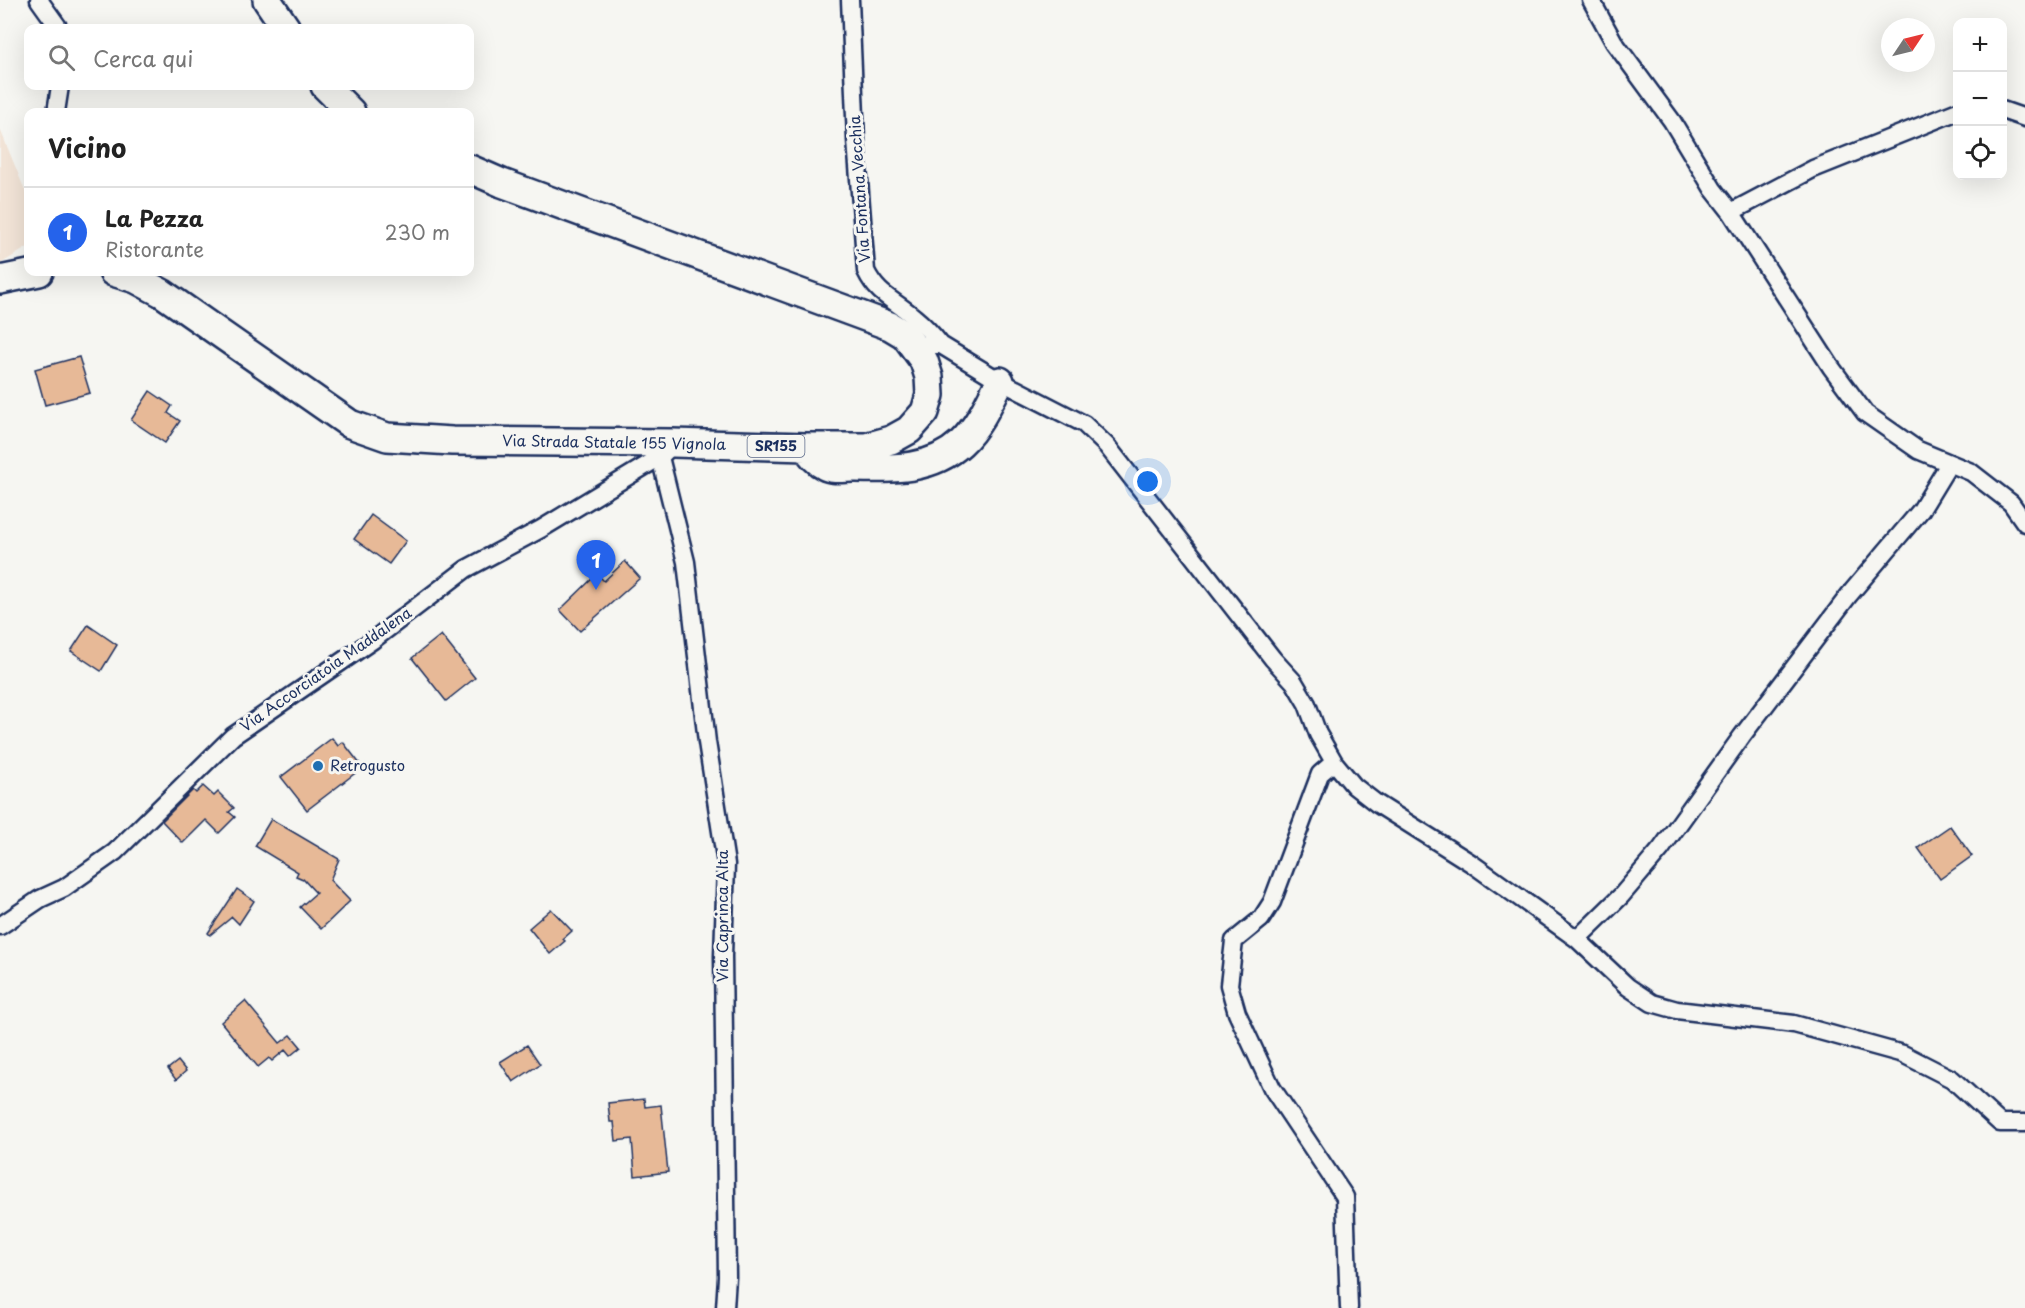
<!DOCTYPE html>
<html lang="it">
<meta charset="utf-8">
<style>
:root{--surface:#fff;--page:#f6f6f6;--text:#222;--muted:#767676;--line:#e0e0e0;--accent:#2563eb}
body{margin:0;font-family:"Playpen Sans",sans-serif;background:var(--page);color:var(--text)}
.controls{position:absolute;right:18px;top:18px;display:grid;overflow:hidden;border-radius:12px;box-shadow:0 6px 24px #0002}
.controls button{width:54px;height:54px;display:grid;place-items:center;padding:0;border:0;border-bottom:2px solid var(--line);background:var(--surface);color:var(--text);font:30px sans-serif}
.compass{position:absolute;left:1881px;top:18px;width:54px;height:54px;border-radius:50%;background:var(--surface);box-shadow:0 6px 24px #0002;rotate:55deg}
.you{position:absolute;left:1148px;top:482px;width:21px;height:21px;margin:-15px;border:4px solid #fff;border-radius:50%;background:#1a73e8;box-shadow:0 0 0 9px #1a73e833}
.badge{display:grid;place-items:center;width:39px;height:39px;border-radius:50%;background:var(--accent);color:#fff;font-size:20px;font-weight:700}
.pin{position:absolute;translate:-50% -50px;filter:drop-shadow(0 2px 3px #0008)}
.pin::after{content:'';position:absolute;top:32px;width:21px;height:18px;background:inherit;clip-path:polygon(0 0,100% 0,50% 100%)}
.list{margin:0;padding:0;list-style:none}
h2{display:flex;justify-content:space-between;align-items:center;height:78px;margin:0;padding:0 24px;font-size:26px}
h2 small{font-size:20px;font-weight:400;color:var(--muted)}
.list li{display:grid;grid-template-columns:39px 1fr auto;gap:18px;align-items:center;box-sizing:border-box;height:90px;padding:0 24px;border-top:2px solid var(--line)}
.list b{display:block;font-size:22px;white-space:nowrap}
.list p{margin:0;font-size:20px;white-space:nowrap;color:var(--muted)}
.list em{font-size:20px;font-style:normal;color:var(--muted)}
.icon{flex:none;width:33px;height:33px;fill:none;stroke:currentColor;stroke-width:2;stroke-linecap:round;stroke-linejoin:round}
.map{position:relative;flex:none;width:2025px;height:1308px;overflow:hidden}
.search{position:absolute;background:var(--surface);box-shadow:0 6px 24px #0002;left:24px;top:24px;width:450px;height:66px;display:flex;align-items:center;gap:15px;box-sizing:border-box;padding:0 21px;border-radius:12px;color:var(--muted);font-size:22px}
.panel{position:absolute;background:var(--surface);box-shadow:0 6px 24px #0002;left:24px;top:108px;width:450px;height:168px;border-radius:12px}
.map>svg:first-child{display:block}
.built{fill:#f2e4d7}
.building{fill:#e7b997;stroke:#1b2f5e;stroke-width:1.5}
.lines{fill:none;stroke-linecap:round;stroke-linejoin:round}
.minor-casing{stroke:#1b2f5e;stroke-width:21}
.primary-casing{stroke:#1b2f5e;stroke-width:32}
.minor{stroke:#f6f6f2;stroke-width:16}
.primary{stroke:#f6f6f2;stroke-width:27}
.poi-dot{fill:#1f6fb2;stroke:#f6f6f2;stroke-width:2}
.labels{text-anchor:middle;stroke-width:6;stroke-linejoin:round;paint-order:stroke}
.shield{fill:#f6f6f2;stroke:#5d6b8a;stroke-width:1.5}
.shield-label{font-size:14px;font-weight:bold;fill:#1b2f5e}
.street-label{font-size:15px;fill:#1b2f5e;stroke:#f6f6f2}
.poi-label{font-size:15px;fill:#1b2f5e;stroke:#f6f6f2;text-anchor:start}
</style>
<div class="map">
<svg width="2025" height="1308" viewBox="0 0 2025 1308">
<rect width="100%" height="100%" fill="#f6f6f2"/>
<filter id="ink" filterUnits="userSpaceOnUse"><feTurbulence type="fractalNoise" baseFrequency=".0167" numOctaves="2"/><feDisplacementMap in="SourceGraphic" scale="12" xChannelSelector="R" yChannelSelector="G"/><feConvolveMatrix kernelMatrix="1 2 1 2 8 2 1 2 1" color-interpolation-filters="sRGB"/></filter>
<g filter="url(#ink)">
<path class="built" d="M0 129 28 198V247L0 264Z"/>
<path class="building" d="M79 357 90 393 45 405 35 369Z
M150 391 172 406 168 413 180 421 165 443 131 420Z
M371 515 406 541 389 564 354 539Z
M625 561 640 578 580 631 560 610 597 574 604 581Z
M88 625 117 645 101 671 71 651Z
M441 635 475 678 446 701 412 658Z
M332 738 338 746 343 742 360 764 355 768 358 771 307 810 281 777Z
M203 786 214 796 218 792 234 808 229 812 235 817 219 833 206 820 183 843 162 821 193 790 196 793Z
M271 819 339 859 330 880 350 901 321 929 300 907 316 893 303 879 296 876 298 872 255 846Z
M1950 826 1972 856 1940 879 1918 848Z
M237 889 254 901 239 924 232 917 210 935 208 933Z
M551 909 572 931 563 939 565 941 550 954 529 928Z
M245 1001 280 1043 291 1035 301 1047 290 1056 285 1050 272 1061 269 1058 258 1067 221 1022Z
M527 1045 540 1064 513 1082 500 1062Z
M178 1061 186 1071 176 1080 168 1069Z
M644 1099 645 1107 661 1105 668 1172 635 1176 632 1139 616 1141 614 1122H610L608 1103Z"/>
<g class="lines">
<defs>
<path id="minor" d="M39 0 59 28
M850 0 856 140 866 271C878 296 895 300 914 317 924 325 933 335 941 345
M1591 0 1614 42 1672 121 1713 189 1731 212 1831 367 1865 413 1918 450 1971 472 2011 503 2025 523
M2002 110 2025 118
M56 112 60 86
M1731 212 1813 169 1958 111
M914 345H941L1000 381 1084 424 1107 446 1273 659 1294 682 1307 704 1318 734 1334 762 1354 786 1376 803 1471 863 1577 939 1628 987 1652 1003 1677 1010 1794 1024 1903 1054 1952 1079 2000 1123H2025
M660 457 686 562 707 742 726 864 723 956 727 1277 725 1308
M1334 762 1320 774 1272 902 1261 919 1234 941 1229 985 1237 1013 1272 1088 1345 1197 1349 1308
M0 926 40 899 64 888 115 852 233 736 373 640 466 569 541 529 660 457 667 450
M1577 939 1621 896 1661 849 1742 736 1849 595 1921 510 1949 464"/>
<path id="primary" d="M267 0 286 28
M325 86 351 112
M113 272 136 279 162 293 350 424 387 437 452 441 673 443 806 447H866L891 440 909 430 925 412 930 395 929 377 924 361 905 335 890 326 502 183 470 169
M0 280 39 272
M806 447C812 455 817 462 825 466 832 470 845 468 853 468 891 469 931 471 961 443 979 426 989 403 1000 381"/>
</defs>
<use href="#minor" class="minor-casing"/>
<use href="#primary" class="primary-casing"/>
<use href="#minor" class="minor"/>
<use href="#primary" class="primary"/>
</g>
</g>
<circle class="poi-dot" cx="318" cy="766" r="6"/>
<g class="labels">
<rect class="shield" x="747.5" y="435" width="57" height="22" rx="4.5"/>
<g class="shield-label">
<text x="776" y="451">SR155</text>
</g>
<g class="street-label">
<text transform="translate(860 189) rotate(-94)" y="5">Via Fontana Vecchia</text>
<text transform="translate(614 443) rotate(1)" y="5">Via Strada Statale 155 Vignola</text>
<text transform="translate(326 670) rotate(-35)" y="5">Via Accorciatoia Maddalena</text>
<text transform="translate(723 916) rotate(-90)" y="5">Via Caprinca Alta</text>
</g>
<g class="poi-label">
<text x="330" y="771">Retrogusto</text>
</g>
</g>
</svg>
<div class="controls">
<button>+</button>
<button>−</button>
<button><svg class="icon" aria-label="locate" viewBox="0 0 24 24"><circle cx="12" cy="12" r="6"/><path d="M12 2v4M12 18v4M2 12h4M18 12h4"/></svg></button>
</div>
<svg class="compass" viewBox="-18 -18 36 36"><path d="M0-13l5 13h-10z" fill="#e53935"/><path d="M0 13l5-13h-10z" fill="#767676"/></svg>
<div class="you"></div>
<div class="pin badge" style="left:596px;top:590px">1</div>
<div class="search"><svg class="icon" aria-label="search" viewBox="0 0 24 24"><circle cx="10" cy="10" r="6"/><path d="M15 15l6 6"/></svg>Cerca qui</div>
<section class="panel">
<h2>Vicino<small></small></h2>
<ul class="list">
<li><span class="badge">1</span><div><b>La Pezza</b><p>Ristorante</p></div><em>230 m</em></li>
</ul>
</section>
</div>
